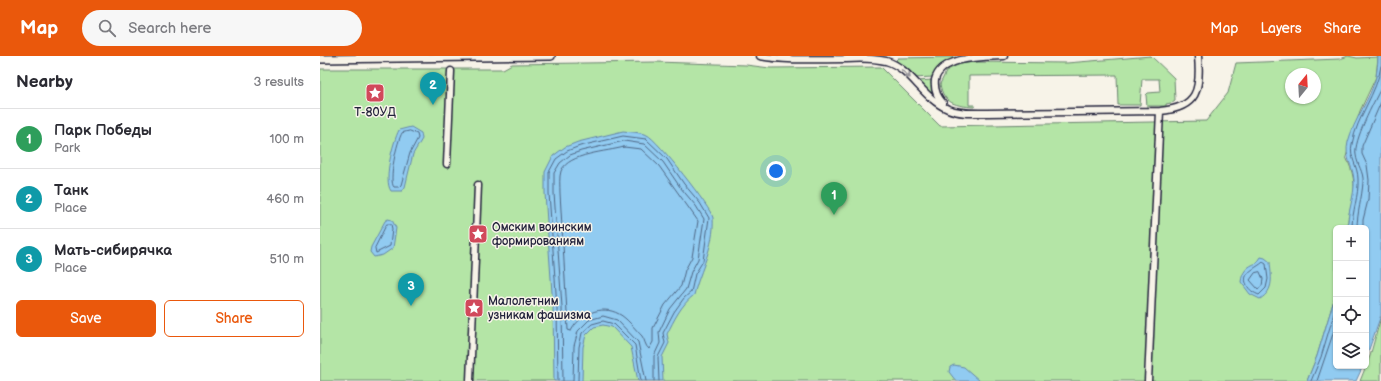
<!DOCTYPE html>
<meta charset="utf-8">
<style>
:root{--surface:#fff;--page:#f7f7f7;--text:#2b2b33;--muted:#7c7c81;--line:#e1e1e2;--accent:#ea580c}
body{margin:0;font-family:"Balsamiq Sans",sans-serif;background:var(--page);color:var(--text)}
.controls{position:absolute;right:12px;bottom:12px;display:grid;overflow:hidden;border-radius:6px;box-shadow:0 1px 3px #0004}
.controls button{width:36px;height:36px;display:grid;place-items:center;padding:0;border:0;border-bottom:1px solid var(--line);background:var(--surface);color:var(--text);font:20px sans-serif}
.compass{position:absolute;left:965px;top:12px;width:36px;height:36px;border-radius:50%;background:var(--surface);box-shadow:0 1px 3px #0004;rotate:18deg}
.you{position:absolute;left:456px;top:115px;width:14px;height:14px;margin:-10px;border:3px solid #fff;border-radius:50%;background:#1a73e8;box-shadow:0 0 0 6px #1a73e833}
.badge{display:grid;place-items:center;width:26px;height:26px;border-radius:50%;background:var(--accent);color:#fff;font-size:13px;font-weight:700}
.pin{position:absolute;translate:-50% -33px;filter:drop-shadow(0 1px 2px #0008)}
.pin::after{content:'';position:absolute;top:21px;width:14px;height:12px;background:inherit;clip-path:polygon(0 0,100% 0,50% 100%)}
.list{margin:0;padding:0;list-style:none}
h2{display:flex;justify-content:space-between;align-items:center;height:52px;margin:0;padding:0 16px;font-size:17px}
h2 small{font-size:13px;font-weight:400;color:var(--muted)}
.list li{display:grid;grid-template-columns:26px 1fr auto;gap:12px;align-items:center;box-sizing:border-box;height:60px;padding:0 16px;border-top:1px solid var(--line)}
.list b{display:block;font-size:15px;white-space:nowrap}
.list p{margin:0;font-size:13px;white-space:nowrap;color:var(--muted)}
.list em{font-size:13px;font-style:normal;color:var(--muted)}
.actions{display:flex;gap:8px;padding:12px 16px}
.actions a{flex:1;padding:9px 0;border:1px solid var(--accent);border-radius:6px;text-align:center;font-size:14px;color:var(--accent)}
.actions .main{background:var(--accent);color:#fff}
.icon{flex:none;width:22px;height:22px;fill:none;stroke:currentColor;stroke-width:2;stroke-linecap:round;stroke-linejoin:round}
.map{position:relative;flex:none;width:1061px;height:325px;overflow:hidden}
header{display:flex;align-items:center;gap:24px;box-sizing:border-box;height:56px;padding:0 20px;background:var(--accent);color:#fff}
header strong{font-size:19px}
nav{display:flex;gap:22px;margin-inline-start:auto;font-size:14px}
.search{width:280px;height:36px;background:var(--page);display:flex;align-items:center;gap:10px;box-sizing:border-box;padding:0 14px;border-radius:22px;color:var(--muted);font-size:15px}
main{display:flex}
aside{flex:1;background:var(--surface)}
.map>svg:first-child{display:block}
.green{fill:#b4e5a6;stroke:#6b8470;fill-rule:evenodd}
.water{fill:#91cbf1;stroke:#6587a8}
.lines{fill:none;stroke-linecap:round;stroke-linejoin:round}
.shore{stroke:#4e6684;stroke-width:1}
.minor-casing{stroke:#22223b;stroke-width:9}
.major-casing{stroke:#22223b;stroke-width:10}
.minor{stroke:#f7f3e8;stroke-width:6}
.major{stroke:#f7f3e8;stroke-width:7}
.oneway{stroke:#97959a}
.labels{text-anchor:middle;stroke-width:3;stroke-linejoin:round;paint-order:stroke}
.poi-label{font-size:12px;fill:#22223b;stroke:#f7f3e8;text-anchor:start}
</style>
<header>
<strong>Map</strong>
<div class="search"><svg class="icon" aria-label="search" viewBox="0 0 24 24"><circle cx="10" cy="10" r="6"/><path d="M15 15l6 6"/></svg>Search here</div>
<nav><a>Map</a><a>Layers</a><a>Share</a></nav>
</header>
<main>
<aside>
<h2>Nearby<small>3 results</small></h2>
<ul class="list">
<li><span class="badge" style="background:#2e9e5b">1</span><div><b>Парк Победы</b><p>Park</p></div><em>100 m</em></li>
<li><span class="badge" style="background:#0f9aa8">2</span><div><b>Танк</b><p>Place</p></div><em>460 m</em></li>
<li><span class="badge" style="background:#0f9aa8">3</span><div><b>Мать-сибирячка</b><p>Place</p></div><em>510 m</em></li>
</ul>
<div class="actions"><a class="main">Save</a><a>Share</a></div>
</aside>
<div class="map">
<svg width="1061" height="325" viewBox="0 0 1061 325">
<rect width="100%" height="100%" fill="#f7f3e8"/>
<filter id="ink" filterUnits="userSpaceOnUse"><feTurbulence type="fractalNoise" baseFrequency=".025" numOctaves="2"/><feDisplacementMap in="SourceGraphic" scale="8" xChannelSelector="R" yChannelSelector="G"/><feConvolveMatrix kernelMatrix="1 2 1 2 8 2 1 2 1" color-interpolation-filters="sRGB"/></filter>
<g filter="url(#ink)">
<path class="green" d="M831 0 854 22 855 44 851 47 846 48V50H827L826 39 828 37 840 36 839 23H822L820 49H798L797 19 649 20V49H655L654 51C637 50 623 48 620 28L627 14 640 8 654 6 747 7Z
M1028 0 1037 2 1058 1 1056 21 1040 55 1026 101C1033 115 1036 129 1033 144 1030 154 1027 162 1028 172H1016V237L997 300 987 325H0V13H183L192 8 336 6 426 9 450 12 561 11 620 70 886 65 908 37 916 7 1020 3ZM971 18H995V42H971Z
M636 1 620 9 613 21 594 22 576 4 578 2Z
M612 24 616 42 597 25Z
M1061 261V325H1040L1050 300Z"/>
<path class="water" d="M1058 0H1061V259L1046 302V172H1028C1027 155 1035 141 1034 124 1033 109 1024 102 1028 86 1034 63 1050 44 1056 21 1057 14 1058 7 1058 0Z
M91 71 101 77 102 83 93 98 85 131 82 135H71C63 124 73 86 79 74Z
M303 75C310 76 320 76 327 79 337 83 392 153 393 162 395 190 380 214 374 239 361 249 354 264 347 278L349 287 342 301 343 325H318L311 291 292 271 283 269 274 271 266 279 263 291 262 325H234L233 251 225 137V116L233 100 245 91 258 86Z
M68 163 72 164 76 172 73 192 63 199 54 201 50 196 51 191 65 165Z
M941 201 945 202 950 206C951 220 955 234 940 243L930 238 921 226C922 216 927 210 937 207Z
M1016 237V310H1043L1036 325H987L997 300Z
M634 309 644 311 660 325H636L629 316 630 311Z"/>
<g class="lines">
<path class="shore" d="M90 75 97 78 98 82 90 97 81 129 79 131H74C68 125 77 85 82 77Z
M304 91 321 93 339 110 378 165 372 201 365 214 361 230 345 249 333 272V286L329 293C325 290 325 284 322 280 315 273 307 262 299 258 281 248 260 258 251 275L248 274 240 137C240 130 239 121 241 115 249 97 287 96 304 91Z
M67 168H71L72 173 70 190 56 197 55 192Z
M1032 172C1032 155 1039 140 1038 123 1038 110 1029 101 1032 88 1037 60 1057 38 1061 10
M1037 172C1037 157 1042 142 1043 126 1044 116 1037 109 1036 99 1033 85 1054 46 1061 32
M1043 172V164L1048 144 1049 124 1047 109 1042 98V90L1061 46
M943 206 946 208 948 223 946 232 939 239C934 237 929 234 927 229 920 217 937 212 943 206Z
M940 216 943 223 942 230 938 233 930 224 935 217Z
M238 325 237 251 229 137V116L236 103 247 95 260 90 303 80 326 83 347 103 364 128 380 147 389 162 383 205 375 218 371 236 364 242 354 256 343 277 345 287 338 301 339 325
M243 325 242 251 234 137V117L240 107 250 99 261 95 304 85 324 88 343 106 360 131 376 150 384 163 378 203 371 216 366 233 350 253 339 276 340 287 334 300V325
M253 325 254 290 258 275 269 264 283 260 297 264 318 286 326 325
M258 325 259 291 262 277 272 268 283 265 294 268 315 289 321 325
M991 325 1001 301 1016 251
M997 325 1016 269"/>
<defs>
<path id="minor" d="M440 0C468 5 497 3 526 3 539 2 553 2 566 5 591 12 603 43 628 53 640 58 654 57 667 57L840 55C878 52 881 33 878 0
M623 47C617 41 614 33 615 24 621 0 662 1 684 0
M127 108 131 15
M150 325 158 129
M828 325 840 55"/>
<path id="major" d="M0 3 231 0"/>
</defs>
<use href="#minor" class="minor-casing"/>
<use href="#major" class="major-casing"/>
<use href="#minor" class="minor"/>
<use href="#major" class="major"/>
</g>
<defs><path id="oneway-shaft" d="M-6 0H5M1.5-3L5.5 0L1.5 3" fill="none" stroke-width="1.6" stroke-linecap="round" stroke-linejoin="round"/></defs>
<use class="oneway" href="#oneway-shaft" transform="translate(586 18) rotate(43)"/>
</g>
<defs>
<symbol id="sight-square" viewBox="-11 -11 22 22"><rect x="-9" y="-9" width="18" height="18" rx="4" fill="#d1495b" stroke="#f7f3e8"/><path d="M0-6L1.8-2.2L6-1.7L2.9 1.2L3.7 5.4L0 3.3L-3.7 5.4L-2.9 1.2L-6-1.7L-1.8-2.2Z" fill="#fff"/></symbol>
</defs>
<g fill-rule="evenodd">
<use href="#sight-square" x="44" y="26" width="22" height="22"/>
<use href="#sight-square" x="147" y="167" width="22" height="22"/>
<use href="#sight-square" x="143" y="241" width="22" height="22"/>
</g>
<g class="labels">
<g class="poi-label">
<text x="55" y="60" text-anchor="middle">Т-80УД</text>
<text x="172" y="175">Омским воинским<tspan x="172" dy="14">формированиям</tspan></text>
<text x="168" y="249">Малолетним<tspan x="168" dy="14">узникам фашизма</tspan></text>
</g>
</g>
</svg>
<div class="controls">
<button>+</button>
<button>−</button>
<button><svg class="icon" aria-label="locate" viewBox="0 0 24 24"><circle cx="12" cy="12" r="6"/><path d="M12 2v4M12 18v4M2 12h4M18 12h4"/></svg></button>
<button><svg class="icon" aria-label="layers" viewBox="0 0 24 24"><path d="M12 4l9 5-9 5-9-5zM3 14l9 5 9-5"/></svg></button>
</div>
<svg class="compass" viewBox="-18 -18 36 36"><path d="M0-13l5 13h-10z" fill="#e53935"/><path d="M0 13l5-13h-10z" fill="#7c7c81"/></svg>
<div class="you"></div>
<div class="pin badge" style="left:514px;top:159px;background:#2e9e5b">1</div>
<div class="pin badge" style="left:113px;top:49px;background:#0f9aa8">2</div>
<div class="pin badge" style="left:91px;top:250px;background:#0f9aa8">3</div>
</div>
</main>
